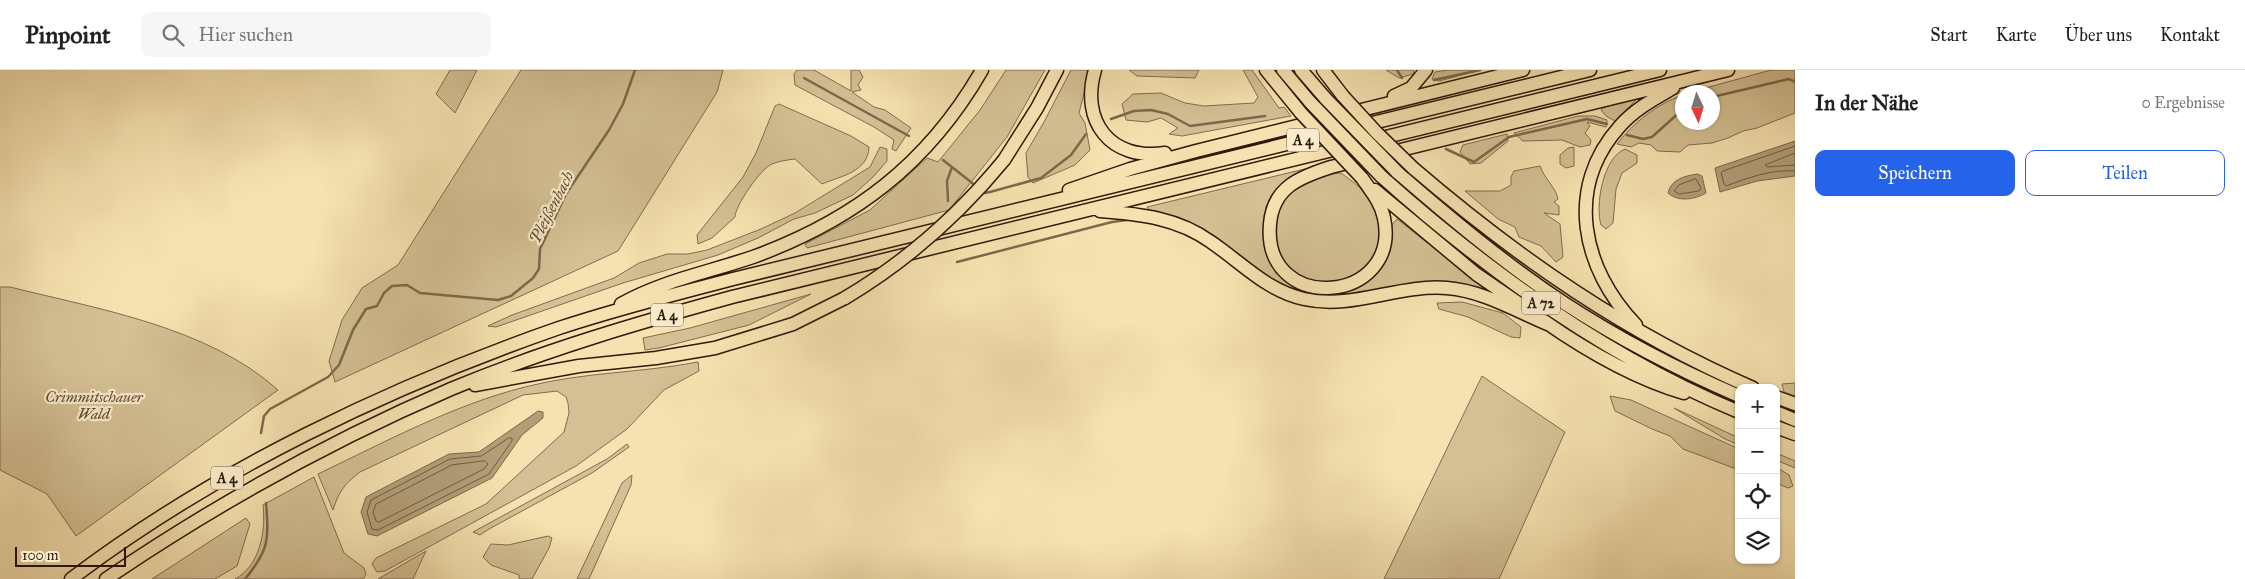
<!DOCTYPE html>
<html lang="de">
<meta charset="utf-8">
<style>
:root{--surface:#fff;--page:#f6f6f6;--text:#222;--muted:#767676;--line:#e0e0e0;--accent:#2563eb}
body{margin:0;font-family:"IM FELL Great Primer",serif;background:var(--page);color:var(--text)}
.controls{position:absolute;right:15px;bottom:15px;display:grid;overflow:hidden;border-radius:10px;box-shadow:0 1px 4px #0004}
.controls button{width:45px;height:45px;display:grid;place-items:center;padding:0;border:0;border-bottom:1px solid var(--line);background:var(--surface);color:var(--text);font:25px sans-serif}
.compass{position:absolute;left:1675px;top:15px;width:45px;height:45px;border-radius:50%;background:var(--surface);box-shadow:0 1px 4px #0004;rotate:176deg}
.scale{position:absolute;left:15px;bottom:12px;width:111px;box-sizing:border-box;padding-left:5px;border:2px solid #2f1809;border-top:0;font-size:14px;line-height:18px;white-space:nowrap;color:#2f1809;-webkit-text-stroke:4px #f9eccc;paint-order:stroke}
.list{margin:0;padding:0;list-style:none}
h2{display:flex;justify-content:space-between;align-items:center;height:65px;margin:0;padding:0 20px;font-size:21px}
h2 small{font-size:16px;font-weight:400;color:var(--muted)}
.actions{display:flex;gap:10px;padding:15px 20px}
.actions a{flex:1;padding:11px 0;border:1px solid var(--accent);border-radius:10px;text-align:center;font-size:18px;color:var(--accent)}
.actions .main{background:var(--accent);color:#fff}
.icon{flex:none;width:28px;height:28px;fill:none;stroke:currentColor;stroke-width:2;stroke-linecap:round;stroke-linejoin:round}
.map{position:relative;flex:none;width:1795px;height:509px;overflow:hidden}
header{display:flex;align-items:center;gap:30px;box-sizing:border-box;height:70px;padding:0 25px;background:var(--surface);border-bottom:1px solid var(--line)}
header strong{font-size:24px}
nav{display:flex;gap:28px;margin-inline-start:auto;font-size:18px}
.search{width:350px;height:45px;background:var(--page);display:flex;align-items:center;gap:12px;box-sizing:border-box;padding:0 18px;border-radius:10px;color:var(--muted);font-size:19px}
main{display:flex}
aside{flex:1;background:var(--surface)}
.map>svg:first-child{display:block}
.green{fill:#d4c094;stroke:#826c4e}
.water{fill:#b29d77;stroke:#7e684b}
.lines{fill:none;stroke-linecap:round;stroke-linejoin:round}
.shore{stroke:#705a40;stroke-width:1}
.stream{stroke:#7e684b;stroke-width:2.5}
.highway-casing{stroke:#2f1809;stroke-width:15}
.highway{stroke:#f6e2b0;stroke-width:12}
.highway-bridge-casing{stroke:#2f1809;stroke-width:15;stroke-linecap:butt}
.highway-bridge{stroke:#f6e2b0;stroke-width:12}
.labels{text-anchor:middle;stroke-width:4.5;stroke-linejoin:round;paint-order:stroke}
.shield{fill:#f9eccc;stroke:#6c5844;stroke-width:1}
.shield-label{font-size:14px;font-weight:bold;fill:#2f1809}
.park-label{font-size:15px;font-style:italic;fill:#614a33;stroke:#f9eccc}
.water-label{font-size:16px;font-style:italic;fill:#634d35;stroke:#f9eccc}
</style>
<header>
<strong>Pinpoint</strong>
<div class="search"><svg class="icon" aria-label="search" viewBox="0 0 24 24"><circle cx="10" cy="10" r="6"/><path d="M15 15l6 6"/></svg>Hier suchen</div>
<nav><a>Start</a><a>Karte</a><a>Über uns</a><a>Kontakt</a></nav>
</header>
<main>
<div class="map">
<svg width="1795" height="509" viewBox="0 0 1795 509">
<rect width="100%" height="100%" fill="#f6e2b0"/>
<filter id="stains"><feTurbulence type="fractalNoise" baseFrequency=".004" numOctaves="4"/><feColorMatrix values="0 0 0 0 .2 0 0 0 0 .09 0 0 0 0 .02 0 0 0 .5 -.17"/></filter>
<radialGradient id="worn" r=".72"><stop offset=".6" stop-color="#630" stop-opacity="0"/><stop offset="1" stop-color="#630" stop-opacity=".3"/></radialGradient>
<path class="green" d="M450 0H477L455 43 436 24Z
M521 0H723L717 22 618 181 335 312 329 291 342 250 362 218 398 195Z
M797 0H814L851 21V0H859L863 7 858 15 861 20 852 22 874 37 885 40 911 58 896 81 892 79 894 70 874 57 795 15 794 4Z
M1006 0H1045L1007 67 949 140 807 178 805 174 870 140 927 88 938 92 980 40Z
M1071 0H1090L1079 43 1085 53 1090 80 1075 95 1033 113 1028 107 1026 83 1044 52Z
M1129 0H1199L1195 8 1137 6Z
M1243 0H1252L1279 38 1284 37 1291 46 1182 66 1169 64 1178 58 1161 48 1147 52 1126 50 1122 34 1133 24 1161 23 1185 33 1204 36 1254 33 1258 27Z
M1386 0H1414L1413 4 1399 8Z
M1448 0H1481L1439 11 1432 9 1435 2Z
M1771 0H1795V43L1757 58 1743 61 1728 68 1712 73 1688 75 1680 82 1657 81 1651 75 1639 73 1631 77 1617 74C1634 52 1656 35 1682 25V52H1712V22H1691Z
M1638 28 1615 51 1606 46 1601 40 1607 35Z
M779 34 851 66 869 77C868 102 841 106 822 114L795 89C787 90 779 91 772 94 761 98 735 136 735 147L712 168 698 174 697 165 743 107 756 83 775 36Z
M1578 46H1595L1607 50 1606 57 1587 52 1590 56 1585 63 1591 70 1590 75 1580 77 1562 70 1523 71 1514 63Z
M1507 64 1508 71 1481 93 1470 94 1460 82 1463 75Z
M880 77 887 79V91L873 107 853 125 815 143 794 149 758 168 718 185 623 213 496 257 488 256 512 245 614 208 639 193 667 184H688L707 180 761 159 795 143 870 97Z
M1574 77V96L1566 98 1560 94V85L1568 78Z
M1625 79 1637 85V93L1622 103 1616 119 1613 153 1606 159 1601 155C1595 135 1603 88 1625 79Z
M1317 96 1286 110 1272 124 1266 137 1263 164 1268 184 1279 202 1336 222 1361 214 1390 157 1397 149 1485 218 1454 213 1430 212 1344 226 1315 224 1289 217 1264 205 1215 166 1189 152 1149 140 1147 137Z
M1540 96C1544 108 1556 118 1558 129L1554 132 1559 136V145L1544 143 1560 154 1563 187 1556 192 1541 176 1519 167 1515 157 1498 149 1465 121H1500L1511 115V107L1514 101Z
M1341 103C1354 113 1368 121 1375 138 1392 178 1361 215 1319 214 1314 214 1307 209 1302 206 1299 205 1294 203 1292 201 1288 197 1274 177 1274 172 1272 158 1276 136 1286 126 1300 110 1320 105 1341 103Z
M0 217H10C98 239 208 257 278 320L76 466 47 424 0 400Z
M811 224 749 255 659 278 645 280 643 268 690 258Z
M1462 232 1503 243 1521 257 1520 268 1511 267 1468 247 1439 239 1437 233Z
M698 292 699 301 664 320 627 359 576 396 385 501 377 502 372 494 376 488 486 434 564 362 569 343 568 333 566 327 557 321 523 325 360 402C345 413 338 423 333 440L318 404C385 372 453 335 525 317 582 302 641 303 698 292Z
M1482 306 1565 362 1499 509H1384Z
M1795 313V326L1784 322 1782 314Z
M1610 326 1631 330 1739 379V400L1683 379 1670 366 1652 359 1615 341Z
M1674 338 1739 368V375L1725 369Z
M627 374 629 377 592 403 489 459 480 465 473 462 607 389Z
M1776 383 1795 391V398L1776 390Z
M1776 397 1789 405 1793 416 1788 418 1776 413Z
M632 405 631 415 589 509H577L622 413Z
M314 407 344 483 364 498 366 504 363 509H235C260 496 266 461 263 435Z
M246 448 250 454 237 496 215 509H152Z
M548 466 552 468 549 478 532 509H519V505L491 495 483 487 491 474 508 475Z
M426 481 413 509H378Z"/>
<path class="water" d="M1795 71V106L1757 111 1720 122 1715 98Z
M1697 104 1702 106 1706 123C1694 130 1678 132 1668 123 1671 109 1685 106 1697 104Z
M538 341 543 342V348L522 365 492 408 377 466 368 464 361 442 366 427 449 384 479 382Z"/>
<g class="lines">
<path class="shore" d="M1795 76 1723 101 1721 103 1724 114 1726 116C1748 108 1771 99 1795 101
M1795 83 1765 95 1767 97 1795 95
M1696 109 1701 118 1699 121 1679 124 1674 121 1679 115Z
M509 368H512V371L489 404 378 460 372 459 367 442 371 430 450 389 481 386Z
M485 391 488 394 484 399 379 452 376 451 373 442 376 434 452 395Z"/>
<path class="stream" d="M1397 0 1402 8
M804 8 909 66
M1434 10 1480 0
M1712 27 1789 9 1795 12
M1111 49 1134 41 1151 40 1168 44 1190 56 1265 46
M1627 65 1643 69 1652 67 1682 40
M1446 79 1474 92 1509 67 1587 49 1607 54
M943 90 976 116
M982 121 985 123 990 122 1041 108 1071 85 1086 64
M948 131 947 111 952 97
M957 192 1112 152 1127 150
M261 363 264 346 270 339 328 307 339 295 353 260 366 239 377 236 384 223 392 216 407 215 420 223 498 230 511 226 533 208 539 199 540 179 566 124 609 60 623 34 635 0
M245 509C269 480 269 470 266 433"/>
<defs>
<path id="highway" d="M1095 0C1080 51 1110 91 1165 83
M1266 0 1301 43
M1283 0 1310 32
M1301 0 1326 29
M1323 0 1343 26
M1394 26 1411 18 1426 0
M1004 90 1037 38 1057 0
M1413 98C1518 188 1626 263 1753 318
M1397 102C1450 148 1505 194 1564 233 1619 269 1679 300 1739 326
M1381 106C1487 201 1606 287 1739 342
M1362 108C1371 121 1381 133 1384 148 1402 234 1262 246 1270 154 1273 117 1300 107 1331 97L1728 0
M1069 120 1130 99 1196 81 1523 0
M1375 120 1476 204 1524 237
M1100 141C1140 144 1178 148 1211 172 1242 193 1267 221 1304 229 1353 240 1398 214 1447 218 1484 221 1516 241 1550 255
M621 234C662 211 709 202 753 187 854 150 928 94 982 0
M1544 251C1587 281 1633 308 1684 323
M1636 255C1582 199 1564 118 1620 56 1635 39 1654 29 1673 18
M475 315 579 296 656 288 715 278 793 254 845 228
M1776 327 1795 334
M1776 342 1795 350
M1776 357 1795 364
M71 509C215 400 389 317 559 258 616 239 675 224 733 209L1590 0
M106 509C215 435 330 371 451 319 542 281 637 253 732 227L1660 0"/>
</defs>
<use href="#highway" class="highway-casing"/>
<use href="#highway" class="highway"/>
<defs>
<path id="highway-bridge" d="M1343 26 1377 63 1413 98
M1326 29 1397 102
M1310 32 1381 106
M1301 43 1362 108
M845 228C907 191 958 146 1004 90"/>
</defs>
<use href="#highway-bridge" class="highway-bridge-casing"/>
<use href="#highway-bridge" class="highway-bridge"/>
</g>
<g class="labels">
<g class="shield">
<rect x="1287" y="58.5" width="32" height="23" rx="4"/>
<rect x="1522" y="221.5" width="38" height="23" rx="4"/>
<rect x="651" y="233.5" width="32" height="23" rx="4"/>
<rect x="211" y="396.5" width="32" height="23" rx="4"/>
</g>
<g class="shield-label">
<text x="1303" y="75">A 4</text>
<text x="1541" y="238">A 72</text>
<text x="667" y="250">A 4</text>
<text x="227" y="413">A 4</text>
</g>
<g class="park-label">
<text x="94" y="332">Crimmitschauer<tspan x="94" dy="17">Wald</tspan></text>
</g>
<g class="water-label">
<text transform="translate(551 137) rotate(-63)" y="6">Pleißenbach</text>
</g>
</g>
<rect width="100%" height="100%" filter="url(#stains)"/>
<rect width="100%" height="100%" fill="url(#worn)"/>
</svg>
<div class="controls">
<button>+</button>
<button>−</button>
<button><svg class="icon" aria-label="locate" viewBox="0 0 24 24"><circle cx="12" cy="12" r="6"/><path d="M12 2v4M12 18v4M2 12h4M18 12h4"/></svg></button>
<button><svg class="icon" aria-label="layers" viewBox="0 0 24 24"><path d="M12 4l9 5-9 5-9-5zM3 14l9 5 9-5"/></svg></button>
</div>
<svg class="compass" viewBox="-18 -18 36 36"><path d="M0-13l5 13h-10z" fill="#e53935"/><path d="M0 13l5-13h-10z" fill="#767676"/></svg>
<div class="scale">100 m</div>
</div>
<aside>
<h2>In der Nähe<small>0 Ergebnisse</small></h2>
<ul class="list">
</ul>
<div class="actions"><a class="main">Speichern</a><a>Teilen</a></div>
</aside>
</main>
